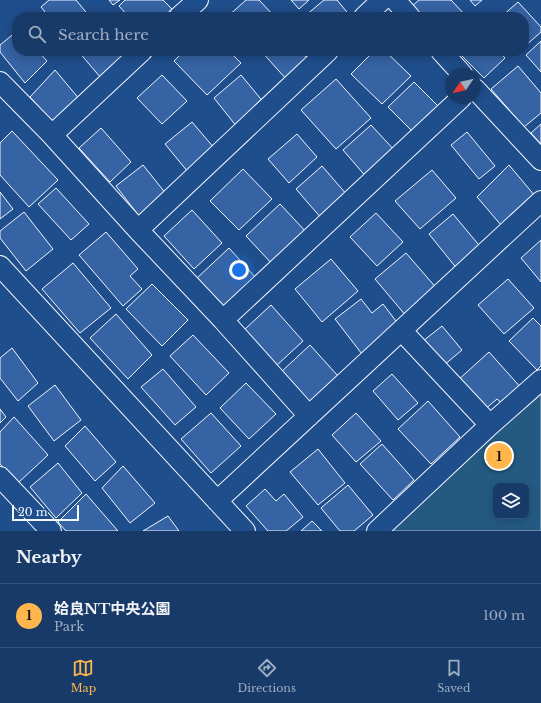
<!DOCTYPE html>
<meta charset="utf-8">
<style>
:root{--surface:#173a69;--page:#20416f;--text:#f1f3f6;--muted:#9eadc0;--line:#36547d;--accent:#ffb74d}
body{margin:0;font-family:"Libre Baskerville","Noto Sans JP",serif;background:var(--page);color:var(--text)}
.controls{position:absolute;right:12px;bottom:12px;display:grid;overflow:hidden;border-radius:8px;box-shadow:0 2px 10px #0003}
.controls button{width:36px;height:36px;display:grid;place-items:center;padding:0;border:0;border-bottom:1px solid var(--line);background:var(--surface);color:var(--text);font:20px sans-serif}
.compass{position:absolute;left:445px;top:68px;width:36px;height:36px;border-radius:50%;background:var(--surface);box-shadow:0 2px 10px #0003;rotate:236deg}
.scale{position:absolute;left:12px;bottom:10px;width:67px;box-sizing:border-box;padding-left:4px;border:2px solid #f2f6ff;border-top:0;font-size:11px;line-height:14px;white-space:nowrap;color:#f2f6ff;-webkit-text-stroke:3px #1f4e8c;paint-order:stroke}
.you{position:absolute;left:239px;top:270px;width:14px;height:14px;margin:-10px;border:3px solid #fff;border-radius:50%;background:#1a73e8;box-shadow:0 0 0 6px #1a73e833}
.badge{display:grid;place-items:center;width:26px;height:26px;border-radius:50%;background:var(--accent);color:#111;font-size:13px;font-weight:700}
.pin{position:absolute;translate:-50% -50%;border:2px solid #fff;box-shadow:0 1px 4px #0006}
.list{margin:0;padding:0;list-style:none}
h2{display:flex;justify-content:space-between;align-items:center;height:52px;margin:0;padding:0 16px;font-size:17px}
h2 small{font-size:13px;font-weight:400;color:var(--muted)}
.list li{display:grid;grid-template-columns:26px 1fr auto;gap:12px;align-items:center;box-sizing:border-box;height:64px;padding:0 16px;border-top:1px solid var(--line)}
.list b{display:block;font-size:15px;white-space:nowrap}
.list p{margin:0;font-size:13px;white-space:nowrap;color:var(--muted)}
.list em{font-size:13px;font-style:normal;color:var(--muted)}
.icon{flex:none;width:22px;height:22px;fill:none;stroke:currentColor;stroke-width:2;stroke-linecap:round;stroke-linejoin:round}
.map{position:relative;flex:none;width:541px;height:531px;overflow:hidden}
.search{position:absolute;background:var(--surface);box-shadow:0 2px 10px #0003;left:12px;right:12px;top:12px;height:44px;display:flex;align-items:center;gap:10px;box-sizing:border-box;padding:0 14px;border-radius:16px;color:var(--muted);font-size:15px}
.sheet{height:116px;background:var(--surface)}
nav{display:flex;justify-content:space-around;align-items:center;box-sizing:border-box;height:56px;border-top:1px solid var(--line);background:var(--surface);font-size:11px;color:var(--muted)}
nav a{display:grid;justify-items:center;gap:2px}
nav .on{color:var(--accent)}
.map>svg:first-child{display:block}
.green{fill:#245a82;stroke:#a8bbd7;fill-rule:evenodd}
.building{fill:#3563a3;stroke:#f2f6ff}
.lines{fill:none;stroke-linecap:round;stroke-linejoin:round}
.minor-casing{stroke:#f2f6ff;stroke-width:22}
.minor{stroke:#1f4e8c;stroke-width:20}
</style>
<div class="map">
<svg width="541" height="531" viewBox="0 0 541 531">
<rect width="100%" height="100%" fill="#1f4e8c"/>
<path class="green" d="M541 380V531H377ZM496 486H526V516H496Z"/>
<path class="building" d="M49 0H76L90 17H49L41 7Z
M109 0H120L113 5Z
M125 0H163L172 9 163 17H129L119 6Z
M246 0H259L275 17H227Z
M291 0H309L299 9Z
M324 0H337L351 17H307L305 16Z
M419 0H451L465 15 462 17H418L410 8Z
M470 0H482L475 6Z
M518 2 541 27V32L524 47V17H501Z
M17 31V51H38L47 61 25 83 0 52V45Z
M541 41V72L526 55Z
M78 51H130L101 78Z
M184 51H229L241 63 207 95 174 61Z
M261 51H301L309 61 287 80Z
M374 51H385L411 76 382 104 351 74Z
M457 51H499L505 58 484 78Z
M518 66 541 93V113L524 127 491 89Z
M55 70 81 101 55 126 30 97Z
M162 75 187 101 162 124 137 98Z
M241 75 265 104 237 127 214 98Z
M336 79 371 118 336 149 301 110Z
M414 82 439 107 414 133 388 107Z
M192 122 215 149 188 172 165 144Z
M541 124V144L531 133Z
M371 125 397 153 368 179 343 150Z
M101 128 131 162 110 182 79 148Z
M12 131 58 180 29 207 0 175V143Z
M467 132 495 166 479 179 451 145Z
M297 134 317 157 289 183 268 159Z
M143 165 167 195 139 216 116 186Z
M509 165 535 196 501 225 477 197Z
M322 166 348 196 322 219 296 189Z
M243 169 272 199 239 230 210 201Z
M432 170 456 198 420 229 395 201Z
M56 188 89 224 71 240 38 204Z
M0 192 13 209 0 219Z
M280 204 308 234 274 266 246 236Z
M192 210 222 243 194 269 164 236Z
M24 212 53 249 26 271 0 238V231Z
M376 213 403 242 377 266 350 237Z
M453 214 483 250 458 270 429 234Z
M106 232 138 269 130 276 142 289 123 306 79 255Z
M541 240V282L521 258Z
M229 248 256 278 223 309 196 279Z
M406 253 439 291 407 317 375 279Z
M331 259 358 291 322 322 295 289Z
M73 263 111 308 80 333 42 289Z
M508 279 534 308 504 334 478 305Z
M152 284 188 320 162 346 126 309Z
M361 299 372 313 383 304 399 325 362 354 335 319Z
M271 305 303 341 276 366 244 330Z
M116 314 152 355 128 379 90 338Z
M533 318 541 326V366L537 370 509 341Z
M442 326 462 350 443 366 423 341Z
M193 335 229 373 206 395 170 356Z
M310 345 338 376 308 404 280 373Z
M12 348 38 383 18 401 0 378V358Z
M489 352 523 390 505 406 497 399 483 411 457 381Z
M163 369 196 407 175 425 141 387Z
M392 374 418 403 398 420 373 391Z
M246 383 276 414 249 439 220 408Z
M55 385 81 420 54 441 28 406Z
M428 401 460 437 431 464 398 429Z
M0 409 6 417 0 423Z
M211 413 241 446 211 473 181 439Z
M356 413 381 441 356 462 332 435Z
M14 417 48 455 18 483 0 464V432Z
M85 426 116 462 95 481 65 446Z
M382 444 414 480 393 500 360 464Z
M318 449 345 483 318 505 290 472Z
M58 463 82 493 56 518 30 487Z
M123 466 155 503 130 523 102 488Z
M348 485 373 515 354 531H340L321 508Z
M265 489 276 501 284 494 303 517 286 531H268L246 506Z
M86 494 118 531H66L58 522Z
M168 516 179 531H143Z
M312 521 322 531H301Z"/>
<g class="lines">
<defs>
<path id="minor" d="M395 0 410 17
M179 17 198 0
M364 17 382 0
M441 51 462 74
M0 82 52 135 138 230 223 320 309 416
M475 89 541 160
M52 135 142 51
M138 230 328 51
M0 266 245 531
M223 320 461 98
M402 331 490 425
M0 477 51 531
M217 501 541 201
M377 531 490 425 541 380"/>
</defs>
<use href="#minor" class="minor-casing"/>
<use href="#minor" class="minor"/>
</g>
</svg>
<div class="controls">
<button><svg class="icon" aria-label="layers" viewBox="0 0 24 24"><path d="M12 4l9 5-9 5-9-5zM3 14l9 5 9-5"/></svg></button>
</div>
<svg class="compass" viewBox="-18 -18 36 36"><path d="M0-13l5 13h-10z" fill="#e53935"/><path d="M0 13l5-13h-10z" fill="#9eadc0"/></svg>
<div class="scale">20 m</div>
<div class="you"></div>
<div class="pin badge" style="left:499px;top:456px">1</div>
<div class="search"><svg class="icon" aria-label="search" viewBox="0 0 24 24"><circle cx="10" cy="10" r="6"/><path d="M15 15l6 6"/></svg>Search here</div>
</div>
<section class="sheet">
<h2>Nearby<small></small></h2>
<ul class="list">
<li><span class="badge">1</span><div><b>姶良NT中央公園</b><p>Park</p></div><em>100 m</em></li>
</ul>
</section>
<nav>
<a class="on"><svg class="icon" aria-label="map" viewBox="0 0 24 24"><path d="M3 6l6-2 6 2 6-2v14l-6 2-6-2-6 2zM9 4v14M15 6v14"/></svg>Map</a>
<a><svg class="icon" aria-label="directions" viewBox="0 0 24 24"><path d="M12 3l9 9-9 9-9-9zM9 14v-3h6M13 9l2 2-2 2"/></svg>Directions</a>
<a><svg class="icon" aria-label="saved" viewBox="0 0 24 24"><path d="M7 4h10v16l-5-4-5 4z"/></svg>Saved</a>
</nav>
